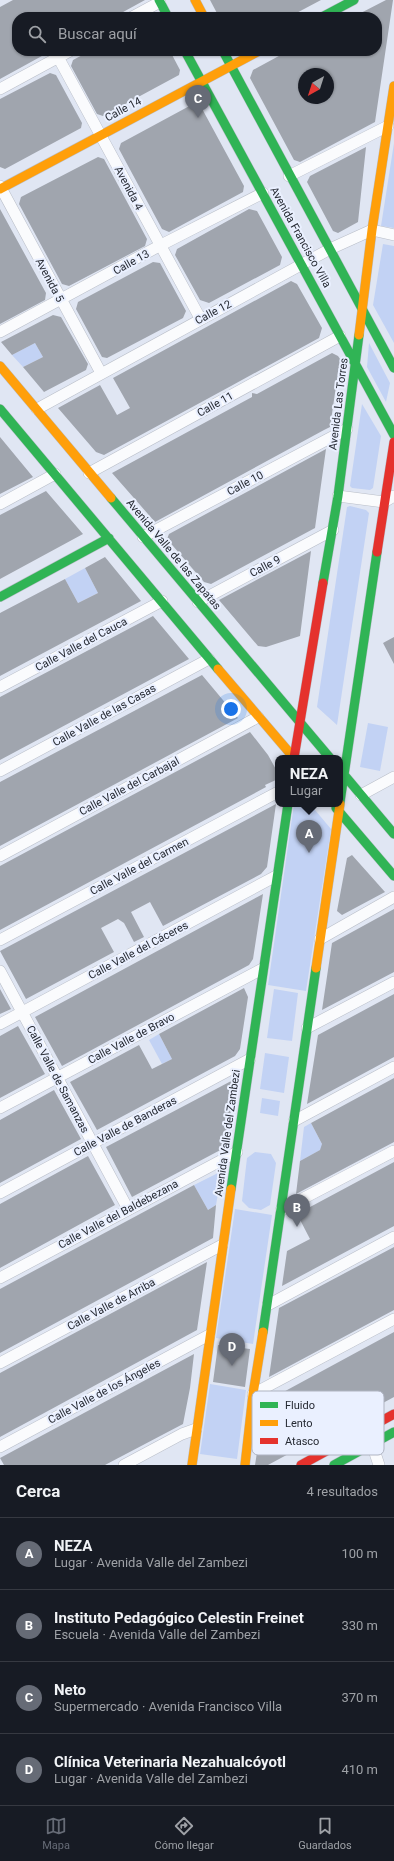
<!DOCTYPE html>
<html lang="es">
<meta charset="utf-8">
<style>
:root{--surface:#171b24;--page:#20242c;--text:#f1f3f6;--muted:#9ea1a6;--line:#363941;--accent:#666b76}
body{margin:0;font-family:Roboto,sans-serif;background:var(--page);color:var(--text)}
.compass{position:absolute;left:298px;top:68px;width:36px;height:36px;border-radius:50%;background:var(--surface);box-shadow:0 1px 3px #0004;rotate:219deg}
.you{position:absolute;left:231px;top:709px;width:14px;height:14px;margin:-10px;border:3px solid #fff;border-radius:50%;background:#1a73e8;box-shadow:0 0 0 6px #1a73e833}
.badge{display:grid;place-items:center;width:26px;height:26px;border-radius:50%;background:var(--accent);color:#fff;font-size:13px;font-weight:700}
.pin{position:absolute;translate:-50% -33px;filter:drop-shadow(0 1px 2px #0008)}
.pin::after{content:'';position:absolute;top:21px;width:14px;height:12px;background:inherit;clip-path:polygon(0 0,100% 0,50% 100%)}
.popup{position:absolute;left:275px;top:755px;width:68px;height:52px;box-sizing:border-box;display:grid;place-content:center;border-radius:8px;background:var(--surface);filter:drop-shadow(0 1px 3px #0005);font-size:13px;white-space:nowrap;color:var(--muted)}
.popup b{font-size:15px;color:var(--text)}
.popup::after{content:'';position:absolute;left:50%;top:100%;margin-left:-8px;border:8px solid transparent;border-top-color:var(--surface)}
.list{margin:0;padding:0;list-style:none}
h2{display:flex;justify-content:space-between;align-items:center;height:52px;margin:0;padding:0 16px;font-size:17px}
h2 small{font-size:13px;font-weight:400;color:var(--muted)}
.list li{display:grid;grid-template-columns:26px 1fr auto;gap:12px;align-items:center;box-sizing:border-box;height:72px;padding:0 16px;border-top:1px solid var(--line)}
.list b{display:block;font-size:15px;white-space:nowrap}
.list p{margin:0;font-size:13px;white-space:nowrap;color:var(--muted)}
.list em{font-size:13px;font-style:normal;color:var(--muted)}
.icon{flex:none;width:22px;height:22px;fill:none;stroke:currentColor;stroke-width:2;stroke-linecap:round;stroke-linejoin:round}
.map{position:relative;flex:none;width:394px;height:1465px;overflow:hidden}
.search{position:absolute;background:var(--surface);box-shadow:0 1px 3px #0004;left:12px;right:12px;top:12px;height:44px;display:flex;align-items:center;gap:10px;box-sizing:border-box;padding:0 14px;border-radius:16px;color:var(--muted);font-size:15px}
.sheet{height:340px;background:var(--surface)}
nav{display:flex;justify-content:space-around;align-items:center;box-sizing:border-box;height:56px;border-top:1px solid var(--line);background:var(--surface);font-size:11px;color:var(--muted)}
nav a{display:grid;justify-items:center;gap:2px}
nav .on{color:var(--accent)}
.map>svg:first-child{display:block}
.green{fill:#c2d2f4}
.building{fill:#a0a5ae;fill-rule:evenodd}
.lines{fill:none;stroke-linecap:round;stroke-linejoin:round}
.street-casing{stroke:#b9bec8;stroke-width:12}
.fast-casing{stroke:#b9bec8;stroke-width:10}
.slow-casing{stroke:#b9bec8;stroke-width:10}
.jam-casing{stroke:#b9bec8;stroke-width:10}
.street{stroke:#fafbfd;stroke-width:11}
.fast{stroke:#30b455;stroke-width:9}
.slow{stroke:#ff9f0a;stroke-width:9}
.jam{stroke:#e5322d;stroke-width:9}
.labels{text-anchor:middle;stroke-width:4;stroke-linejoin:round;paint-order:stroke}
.street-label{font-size:11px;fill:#252932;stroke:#eaf0ff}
.key{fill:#eaf0ff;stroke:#afb4c2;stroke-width:1}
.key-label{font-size:11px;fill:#252932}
</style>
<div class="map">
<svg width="394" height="1465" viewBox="0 0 394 1465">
<rect width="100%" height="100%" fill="#e0e6f3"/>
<path class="green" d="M394 143V228L381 226Z
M383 244 394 246V343L373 305Z
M35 343 43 357 23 367 12 355Z
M369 343 390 383 386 402 367 367Z
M362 404 381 436 373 488 370 490 352 488 350 486Z
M350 506 366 510 369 513 337 725 317 707 347 507Z
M85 568 98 593 78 603 65 579Z
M368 723 388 727 380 771 360 767Z
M294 804H310L331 829 306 991 268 985Z
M274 989 298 993 292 1041 267 1038Z
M159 1034 172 1059 162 1064 149 1040Z
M265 1053 289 1057 284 1093 260 1089Z
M262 1098 280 1101 278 1116 260 1113Z
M311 1123 324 1148 300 1161 304 1127Z
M255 1152 271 1154 276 1163 270 1205 261 1210 249 1208 242 1201 247 1158Z
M222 1171 216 1205 208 1210 194 1185Z
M235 1209 272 1215 253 1344 216 1338Z
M210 1384 246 1390 237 1459 200 1454Z"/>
<path class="building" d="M13 0H145L114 17H17V51H51L0 79V7Z
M210 0H321L289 17H219Z
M386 0H393L375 122 300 162 294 160 250 78 253 70 288 51H377V17H353ZM304 74H328V98H304Z
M90 51H170L180 70 179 75 103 116 97 114 71 66 73 60Z
M50 73 56 75 82 123 81 128 5 169 0 167V99Z
M195 103 200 105 244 186 243 192 169 232 162 229 119 149 121 143Z
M366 147 358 222 338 233 333 231 307 182 310 176Z
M98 157 104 159 147 239 145 246 69 286 62 284 19 204 21 197Z
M0 209 46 293 45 300 0 324Z
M249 209 257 211 282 257 280 265 209 303 200 300 175 255 177 249Z
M153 262 160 263 186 311 183 318 107 358 102 357 76 309 78 302Z
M291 281 297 284 322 328 319 338 231 386 104 455 96 452 58 408 100 385 117 415 130 408 113 378Z
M53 315 61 317 88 364 86 370 44 392 23 367 43 357 35 343 12 355 1 342Z
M332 353 338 356 340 359 330 427 324 430 155 522 112 473 252 397V393L257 394Z
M0 437 33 477 0 494Z
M326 449 315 528 211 584 204 582 167 539 169 534Z
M46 491 83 534 0 579V515Z
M311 551 300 636 266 647 258 646 219 600Z
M105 557 141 601 0 676V613L65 579 78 603 98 593 85 568Z
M153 616 189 659 0 760V697Z
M394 637V664L383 643Z
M202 675 238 718 0 846V782Z
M250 732 268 755 278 773V779L265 785 266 787 0 930V866Z
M276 804 267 867 261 874 163 926 150 902 131 912 144 937 134 942 124 923 118 919 101 928 114 952 26 999 0 951Z
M352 855 385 892 342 915 337 911 347 858Z
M263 894 253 959 249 965 62 1066 35 1017Z
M394 909V972L322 1010 332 943Z
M244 988 248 997 240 1049 235 1056 97 1130 70 1082 139 1045 152 1069 172 1059 159 1034Z
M0 989 11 1009 0 1014Z
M394 994V1057L307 1104 318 1035Z
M18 1026 45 1074 0 1098V1036Z
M394 1078V1142L296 1194 300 1161 320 1150 322 1144 311 1123Z
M235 1079 226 1147 132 1197 106 1147Z
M54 1090 81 1139 0 1183V1120Z
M88 1156 115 1205 0 1268V1204Z
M394 1162V1226L282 1286 287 1251 310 1239 297 1214Z
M194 1185 208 1210 216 1205 213 1238 0 1353V1289Z
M394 1247V1310L269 1377 279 1308Z
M207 1262 197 1330 0 1437V1373Z
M394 1332V1397L268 1465H255L265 1402Z
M218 1345 250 1349 245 1387 213 1382Z
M194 1354 190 1388 183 1424 105 1465H4L0 1458Z"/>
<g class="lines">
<defs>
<path id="street" d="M132 17 160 2
M58 57 200 318
M0 89 70 51
M289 176 388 126
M0 186 101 373
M0 332 161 245 263 193
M37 409 330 249 372 230 394 235
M89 473 340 336
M338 496 384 502 394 496
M0 504 55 474
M143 537 347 429
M198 602 333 530
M0 687 162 601
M0 771 209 659
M361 795 394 777
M0 856 258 717
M320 939 394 897
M0 940 278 792
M0 971 128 1209
M0 1024 276 876
M307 1028 394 982
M0 1108 262 969
M294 1121 394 1067
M0 1193 250 1059
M281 1210 394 1151
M0 1278 237 1152
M268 1305 394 1237
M0 1363 222 1245
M253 1394 394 1319
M372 1444 379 1465
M0 1447 209 1335
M124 1465 182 1434 196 1429"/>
<path id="fast" d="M159 0 168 17
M322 17 354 0
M185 51 394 435
M223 51 394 368
M0 409 218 669
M111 498 330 758
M323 583 338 496 359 335
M0 597 109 538
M340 770 394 834
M340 802 377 552
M336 808 394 876
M231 1189 288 804
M263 1332 316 968
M334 1465 394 1432"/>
<path id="slow" d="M195 0 204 17
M0 189 259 51
M359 335 372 230 394 86
M0 366 111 498
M218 669 294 758
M316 968 340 804
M192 1465 231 1189
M245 1465 253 1394 263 1332"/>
<path id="jam" d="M377 552 394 442
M294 758 323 583
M301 1465 394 1414"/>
</defs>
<use href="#street" class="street-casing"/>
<use href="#fast" class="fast-casing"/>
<use href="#slow" class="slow-casing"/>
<use href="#jam" class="jam-casing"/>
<use href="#street" class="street"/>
<use href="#fast" class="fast"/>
<use href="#slow" class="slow"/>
<use href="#jam" class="jam"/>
</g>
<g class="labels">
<g class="street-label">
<text transform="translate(123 109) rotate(-28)" y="4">Calle 14</text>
<text transform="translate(129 188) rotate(62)" y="4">Avenida 4</text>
<text transform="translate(301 237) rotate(61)" y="4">Avenida Francisco Villa</text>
<text transform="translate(131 262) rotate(-29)" y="4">Calle 13</text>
<text transform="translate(50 280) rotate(62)" y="4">Avenida 5</text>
<text transform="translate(213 312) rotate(-28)" y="4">Calle 12</text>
<text transform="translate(215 404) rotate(-29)" y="4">Calle 11</text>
<text transform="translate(338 404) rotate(-83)" y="4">Avenida Las Torres</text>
<text transform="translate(245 483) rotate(-28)" y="4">Calle 10</text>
<text transform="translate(174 554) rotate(50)" y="4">Avenida Valle de las Zapatas</text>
<text transform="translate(265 566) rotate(-28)" y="4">Calle 9</text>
<text transform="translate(81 644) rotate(-28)" y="4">Calle Valle del Cauca</text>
<text transform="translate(104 715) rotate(-29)" y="4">Calle Valle de las Casas</text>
<text transform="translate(129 786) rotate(-28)" y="4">Calle Valle del Carbajal</text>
<text transform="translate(139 866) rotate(-28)" y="4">Calle Valle del Carmen</text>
<text transform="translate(138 950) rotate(-28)" y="4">Calle Valle del Cáceres</text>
<text transform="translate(131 1038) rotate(-28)" y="4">Calle Valle de Bravo</text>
<text transform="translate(58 1079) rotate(62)" y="4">Calle Valle de Samanzas</text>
<text transform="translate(125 1126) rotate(-28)" y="4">Calle Valle de Banderas</text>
<text transform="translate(227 1133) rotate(-82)" y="4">Avenida Valle del Zambezi</text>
<text transform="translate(118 1214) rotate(-28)" y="4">Calle Valle del Baldebezana</text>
<text transform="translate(111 1304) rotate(-28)" y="4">Calle Valle de Arriba</text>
<text transform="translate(104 1391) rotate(-28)" y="4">Calle Valle de los Ángeles</text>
</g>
</g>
<rect x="252" y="1391" width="132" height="64" rx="6" class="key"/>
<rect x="260" y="1402" width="18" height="6" fill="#30b455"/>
<rect x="260" y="1420" width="18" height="6" fill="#ff9f0a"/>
<rect x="260" y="1438" width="18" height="6" fill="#e5322d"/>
<g class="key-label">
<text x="285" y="1409">Fluido</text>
<text x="285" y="1427">Lento</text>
<text x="285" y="1445">Atasco</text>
</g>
</svg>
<svg class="compass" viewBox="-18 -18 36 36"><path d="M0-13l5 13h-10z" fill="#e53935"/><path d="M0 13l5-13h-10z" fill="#9ea1a6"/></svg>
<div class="you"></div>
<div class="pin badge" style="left:309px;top:853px">A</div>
<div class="popup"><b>NEZA</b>Lugar</div>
<div class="pin badge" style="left:297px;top:1227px">B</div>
<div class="pin badge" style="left:198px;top:118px">C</div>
<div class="pin badge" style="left:232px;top:1366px">D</div>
<div class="search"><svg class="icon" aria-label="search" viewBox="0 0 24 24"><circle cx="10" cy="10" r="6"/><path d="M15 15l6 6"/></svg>Buscar aquí</div>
</div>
<section class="sheet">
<h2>Cerca<small>4 resultados</small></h2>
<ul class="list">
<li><span class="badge">A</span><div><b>NEZA</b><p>Lugar · Avenida Valle del Zambezi</p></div><em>100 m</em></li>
<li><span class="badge">B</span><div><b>Instituto Pedagógico Celestin Freinet</b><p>Escuela · Avenida Valle del Zambezi</p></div><em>330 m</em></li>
<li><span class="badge">C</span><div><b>Neto</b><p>Supermercado · Avenida Francisco Villa</p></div><em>370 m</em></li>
<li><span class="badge">D</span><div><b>Clínica Veterinaria Nezahualcóyotl</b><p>Lugar · Avenida Valle del Zambezi</p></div><em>410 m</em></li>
</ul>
</section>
<nav>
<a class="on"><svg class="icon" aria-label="map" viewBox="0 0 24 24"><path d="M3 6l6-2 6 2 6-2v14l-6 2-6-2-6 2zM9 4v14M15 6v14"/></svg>Mapa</a>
<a><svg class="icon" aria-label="directions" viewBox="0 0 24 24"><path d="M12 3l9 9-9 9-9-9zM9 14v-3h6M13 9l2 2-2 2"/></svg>Cómo llegar</a>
<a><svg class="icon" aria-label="saved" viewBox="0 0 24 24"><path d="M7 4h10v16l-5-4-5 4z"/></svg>Guardados</a>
</nav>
